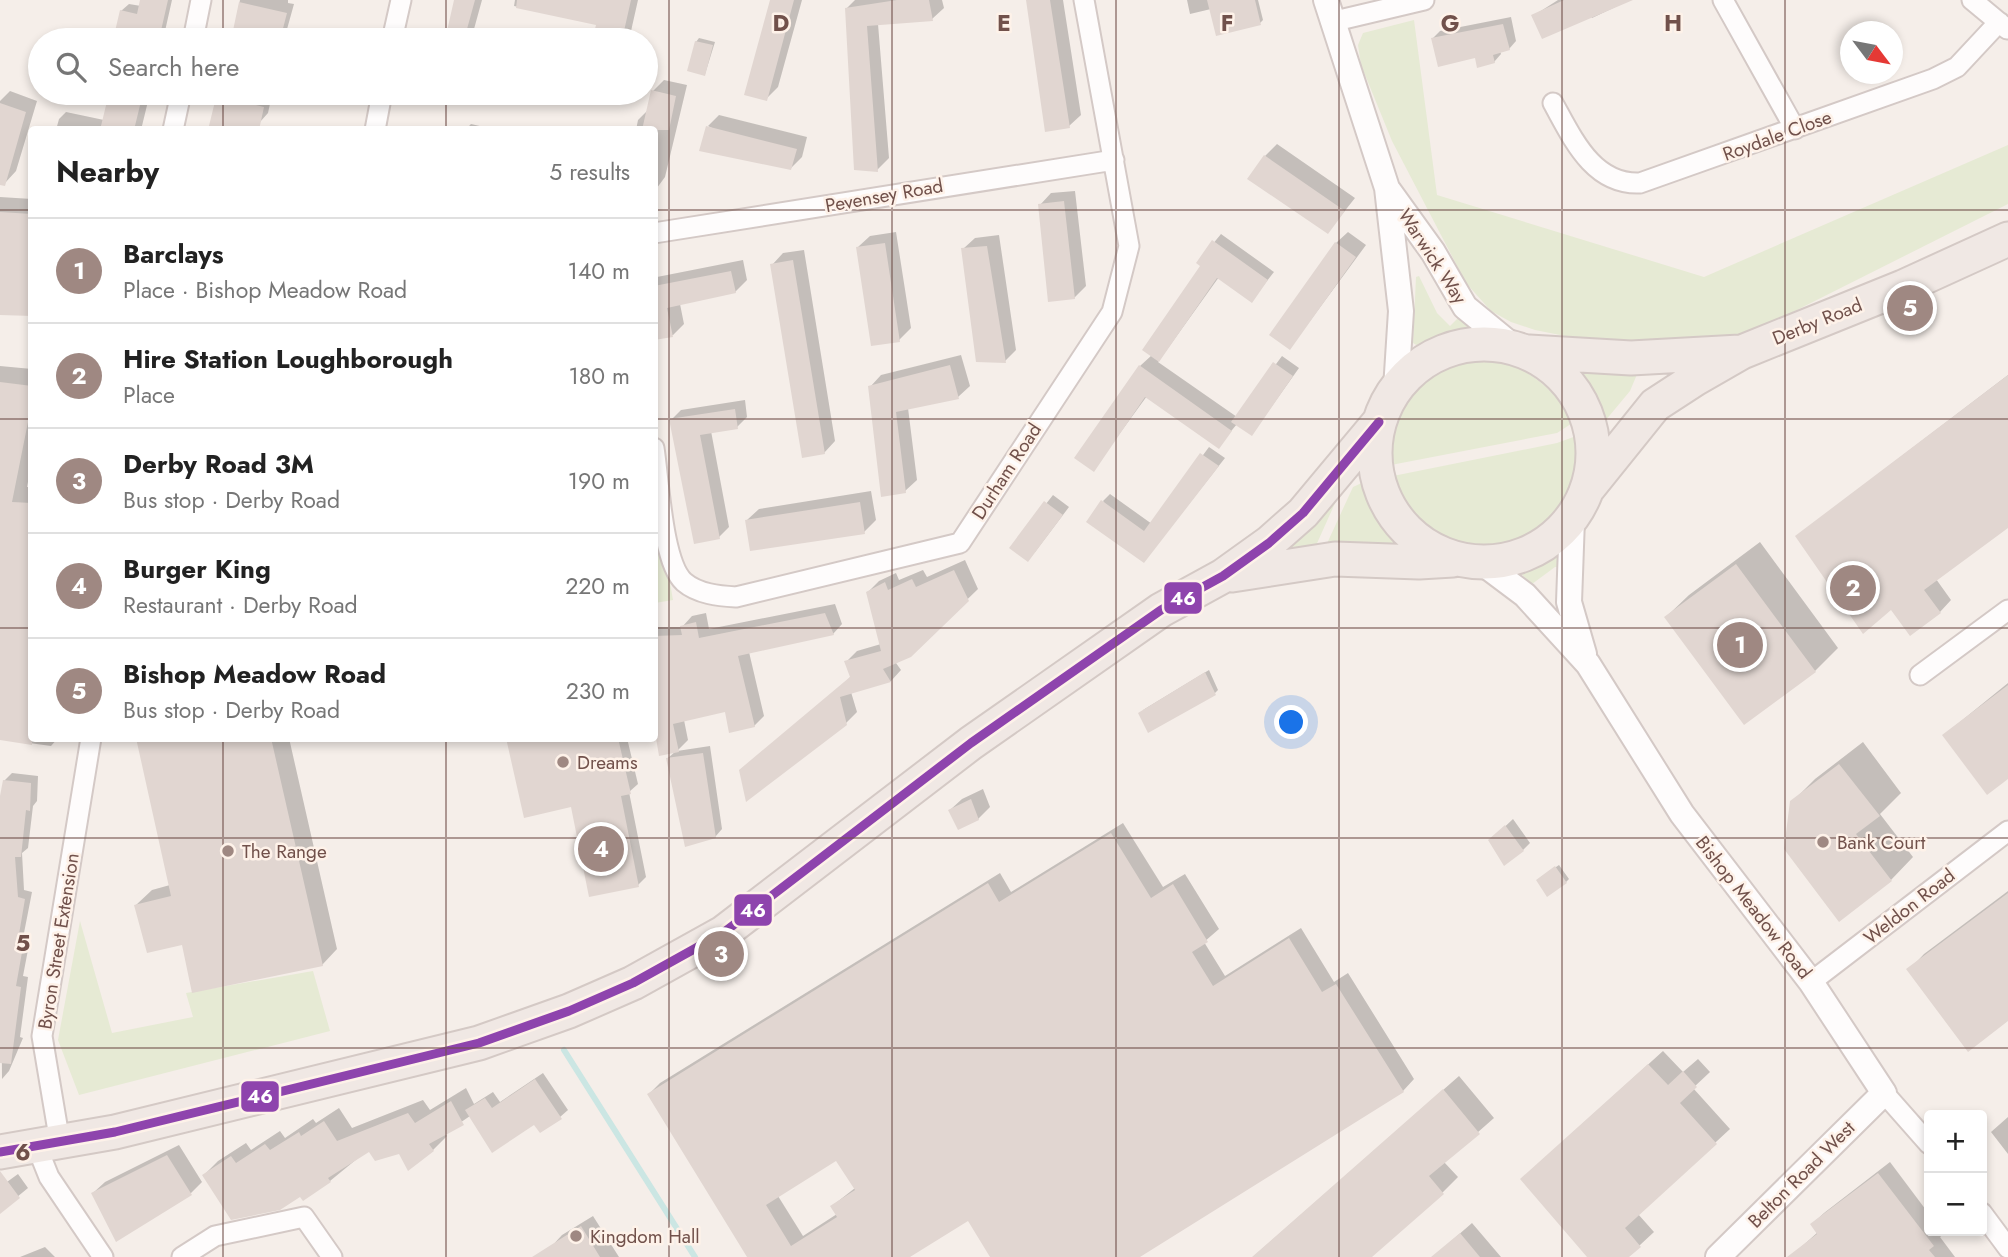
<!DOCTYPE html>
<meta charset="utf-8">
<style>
:root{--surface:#fff;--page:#f6f6f6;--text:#222;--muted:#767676;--line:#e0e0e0;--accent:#9f8882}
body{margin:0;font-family:Jost,sans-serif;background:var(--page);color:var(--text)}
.controls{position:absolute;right:21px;bottom:21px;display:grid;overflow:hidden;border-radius:7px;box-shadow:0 4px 10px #0003}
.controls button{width:63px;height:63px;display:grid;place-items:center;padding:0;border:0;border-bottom:2px solid var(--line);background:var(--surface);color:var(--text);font:35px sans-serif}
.compass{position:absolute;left:1840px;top:21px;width:63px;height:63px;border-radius:50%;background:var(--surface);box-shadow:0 4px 10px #0003;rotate:122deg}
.you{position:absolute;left:1292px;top:723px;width:24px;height:24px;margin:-18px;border:5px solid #fff;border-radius:50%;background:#1a73e8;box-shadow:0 0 0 10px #1a73e833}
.badge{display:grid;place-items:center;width:46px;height:46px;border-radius:50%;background:var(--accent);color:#fff;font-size:23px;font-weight:700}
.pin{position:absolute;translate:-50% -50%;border:4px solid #fff;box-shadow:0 2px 7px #0006}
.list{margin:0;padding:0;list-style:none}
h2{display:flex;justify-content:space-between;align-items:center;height:91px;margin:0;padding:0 28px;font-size:30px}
h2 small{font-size:23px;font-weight:400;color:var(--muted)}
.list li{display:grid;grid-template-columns:46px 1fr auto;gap:21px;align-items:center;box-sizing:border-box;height:105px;padding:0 28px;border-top:2px solid var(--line)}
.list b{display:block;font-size:26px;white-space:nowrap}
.list p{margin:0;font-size:23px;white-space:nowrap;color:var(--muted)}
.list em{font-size:23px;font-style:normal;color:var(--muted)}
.icon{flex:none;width:38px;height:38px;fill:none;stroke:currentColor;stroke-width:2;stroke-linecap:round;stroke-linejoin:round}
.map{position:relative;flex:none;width:2008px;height:1257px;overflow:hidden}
.search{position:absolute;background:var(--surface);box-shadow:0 4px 10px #0003;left:28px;top:28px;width:630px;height:77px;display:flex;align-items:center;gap:18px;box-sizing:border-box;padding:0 24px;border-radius:38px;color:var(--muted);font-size:26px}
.panel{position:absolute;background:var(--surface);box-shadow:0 4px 10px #0003;left:28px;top:126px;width:630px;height:616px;border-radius:7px}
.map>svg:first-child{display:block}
.green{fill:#e6ead4}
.shadow{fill:#0003;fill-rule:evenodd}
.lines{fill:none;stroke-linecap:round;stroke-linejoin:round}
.stream{stroke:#cbe6e3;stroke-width:6}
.building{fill:#e1d6d1;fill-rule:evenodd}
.minor-casing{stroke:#d4c9c6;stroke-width:23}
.tertiary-casing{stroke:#d4c9c6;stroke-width:28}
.trunk-casing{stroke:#d4c9c5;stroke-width:37}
.minor{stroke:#fefcfc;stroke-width:19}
.tertiary{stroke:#fefcfc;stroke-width:24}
.trunk{stroke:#f0e8e4;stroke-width:33}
.bus-1-casing{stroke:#fef2e9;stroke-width:14}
.bus-1{stroke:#8e44ad;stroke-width:9}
.grid{fill:none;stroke:#71514b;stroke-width:2;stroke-opacity:0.55}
.poi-dot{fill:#9f8882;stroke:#fef2e9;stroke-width:2.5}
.labels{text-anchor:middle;stroke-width:5;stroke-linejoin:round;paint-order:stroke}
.street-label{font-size:19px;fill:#71514b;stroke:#fef2e9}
.poi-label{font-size:19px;fill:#71514b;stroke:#fef2e9;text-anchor:start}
.grid-label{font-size:23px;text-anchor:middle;font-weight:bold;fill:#71514b;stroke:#fef2e9;stroke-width:5;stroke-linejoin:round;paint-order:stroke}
.line-badge{stroke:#fef2e9;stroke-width:2.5}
.badge-label{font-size:19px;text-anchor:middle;font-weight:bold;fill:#fff}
</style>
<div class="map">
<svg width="2008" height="1257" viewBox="0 0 2008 1257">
<rect width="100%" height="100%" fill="#f5eee9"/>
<path class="green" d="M1414 20 1437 195 1704 277 2008 145V204L1735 341 1600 343 1535 330 1511 322 1491 311 1466 283 1392 141 1361 65 1358 45 1363 33Z
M1419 276 1437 313 1450 326 1459 317 1470 327 1468 331 1448 334 1418 346 1413 343 1416 277Z
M1478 357C1520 360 1554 387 1574 422L1557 433 1391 465C1387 404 1414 362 1478 357Z
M1584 363 1638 372 1630 391 1605 421 1602 422 1577 373Z
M1579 435C1591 493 1535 564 1472 551 1436 544 1406 509 1393 476L1557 443Z
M1366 481 1379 511 1404 547 1324 550 1353 487Z
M654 490 673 600 655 603H654Z
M1340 492 1314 550 1278 556Z
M1557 550 1561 555 1560 567H1555L1532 584 1520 573Z
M80 921 112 1033 193 1017 186 993 313 971 330 1031 79 1095 58 1040Z"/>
<path class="shadow" d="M142 0H172L163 40H114L121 11 129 4 141 6Z
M240 0H288V3L294 4 284 40H232Z
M456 0H482L471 40H447Z
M515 0H638L629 40H594L599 23 514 6Z
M772 0H802L778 87 766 99Z
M855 0H942L944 8 932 19 878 24 889 158 877 170 847 8Z
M1027 0H1063L1081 115 1069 126Z
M1187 0H1258L1263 20 1260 23 1211 9 1190 14Z
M1558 0H1630L1592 18 1590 14 1533 16Z
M1511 17 1516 41 1509 49 1500 51 1501 54 1494 62 1433 38 1440 31Z
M699 38 715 42 705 74 696 42Z
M664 80 687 85 665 177 654 192V130H636L638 120 648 110 653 91Z
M10 91 37 101 16 171 5 183 0 181V101Z
M111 93H150L141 130H56L59 119 66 112 104 120Z
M218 93H265L264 97 271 99 268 113 260 122 210 130Z
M719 115 807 137 802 157 791 168 708 126Z
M471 124 497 130H465Z
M1277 144 1355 198 1328 232 1265 156Z
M1075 191 1086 286 1074 298 1040 205 1051 193Z
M0 197 32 199V314L0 313Z
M896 232 911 328 899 340 858 247 870 236Z
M1348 232 1366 245 1290 348 1336 243Z
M1221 234 1274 272 1252 300 1219 277 1158 362 1237 417 1282 356 1299 368 1252 434 1237 424 1218 447 1147 396 1093 470 1140 366 1152 355 1203 265 1198 262Z
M999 235 1016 350 1005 361 963 249 975 238Z
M804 250 835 441 824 453 772 265 783 253Z
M743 260 747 280 735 292 680 304 684 324 673 335 654 338 657 277Z
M961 355 970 386 958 397 908 408 917 480 905 491 870 387 881 375Z
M0 366 32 369V461L27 487H32V738H58L51 746 0 739Z
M2008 375V525L1936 579 1951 600 1940 612 1891 608 1797 536Z
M745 400 747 417 737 427 711 431 729 527 719 537 671 420 681 410Z
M1209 447 1225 458 1144 561 1103 501 1110 494 1152 524Z
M871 491 876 520 864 532 747 520 759 509Z
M1053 495 1069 507 1035 552 1012 547Z
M1760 542 1838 648 1815 671 1666 617 1689 595Z
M965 560 978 589 910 655 896 663 901 670 891 681 851 692 857 712 846 723 747 799 851 676 846 662 857 651 881 644 868 592 879 581 896 573 899 580 923 570 927 577Z
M835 604 842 624 833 634 749 652 764 716 754 726 726 710 684 720 688 740 677 751 710 746 722 829 715 837 668 758 676 751 654 715V627H682L692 616 706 613 709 629Z
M1209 670 1218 690 1214 694 1143 710Z
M2008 683V777L1944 735Z
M140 738H289L337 949 322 965 183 943 136 905 152 890 170 885Z
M509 738H627L638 784 629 792 646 877 638 885 573 805Z
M1863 742 1901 793 1880 814 1913 857 1891 880 1792 802 1815 779Z
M12 773 38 776 37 801 33 806 28 848 22 853 24 890 32 892 24 933 31 934 23 976 28 977 20 1037 23 1038 9 1071 2 1079 0 806 4 781Z
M983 789 990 807 978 819 950 810 962 799Z
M1513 819 1530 843 1523 850 1495 836Z
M1123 823 1163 887 1185 874 1219 929 1204 942 1225 976 1301 928 1334 982 1348 973 1414 1079 1403 1091 1137 1257H993L969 1218 857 1257H749L649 1094 660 1083 1000 873 1011 892ZM837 1159 855 1188 832 1206 837 1214 803 1236 778 1196Z
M1559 865 1569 879 1566 882 1541 877Z
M2008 891V1019L1909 970 1924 954Z
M1663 1051 1683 1072 1698 1059 1710 1072 1693 1088 1730 1129 1638 1214 1654 1232 1640 1245 1626 1257H1589L1536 1166Z
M543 1073 568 1110 560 1117 535 1123 470 1116 445 1133 447 1136 433 1150 369 1149 330 1181 300 1194 204 1175 218 1161 246 1143 251 1150 280 1131 285 1138 313 1119 316 1123 339 1108 352 1128 423 1100 430 1110 466 1088 474 1104 493 1092 500 1102Z
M1459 1076 1494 1118 1444 1162 1458 1177 1443 1192 1369 1257H1253Z
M2008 1117V1154L1991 1132Z
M179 1145 202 1182 190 1194 93 1193 105 1182Z
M1890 1162 1929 1214V1231H1942L1944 1234 1940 1237 1955 1257H1790L1818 1232 1812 1224 1824 1213Z
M18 1174 28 1188 0 1211V1187Z
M593 1216 619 1257H557L551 1247 562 1235Z
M1472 1223 1501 1257H1440L1449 1243Z
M45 1247 55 1257H20Z"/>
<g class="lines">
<path class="stream" d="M564 1050 695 1257"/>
</g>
<path class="building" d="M140 0H168L160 35 152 33 150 40H113L120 10 137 14Z
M454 0H475L464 40H445Z
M517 0H631L622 40H592L596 25 516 8Z
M770 0H794L767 101 744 95Z
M897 0H929L933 21 867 26 878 172 854 170 845 8Z
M1026 0H1050L1070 128 1045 132Z
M1207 0H1255L1261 25 1216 36Z
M1564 0H1633L1542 39 1531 15Z
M239 2 287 13 280 40H231Z
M1503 24 1510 50 1493 55 1495 63 1477 68 1475 58 1438 67 1431 38Z
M695 41 713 45 705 76 687 71Z
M651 90 676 96 669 130H642Z
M109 93H143L134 130H100Z
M217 93H259L256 105 264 107 259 130H208Z
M0 103 26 112 5 186 0 185Z
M706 126 797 149 791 170 699 151Z
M1264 155 1345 211 1328 234 1247 179Z
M1064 201 1075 299 1048 302 1038 204Z
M0 212 32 214V316L0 315Z
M1212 240 1268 280 1252 303 1217 278 1159 362 1142 350 1200 266 1196 263Z
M1335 242 1356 257 1290 350 1269 335Z
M885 243 900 342 871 346 856 247Z
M987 246 1006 363 976 362 961 248Z
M793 260 825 454 802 458 770 264Z
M731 271 736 293 667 308 673 337 654 340V286Z
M1273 362 1293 376 1252 436 1231 422Z
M950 365 959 399 896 412 906 493 881 497 868 386Z
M1139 365 1232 431 1219 449 1145 397 1094 472 1074 458Z
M2008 375V528L1924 590 1941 613 1910 636 1891 610 1863 634 1795 536Z
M0 382 32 386V402L12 502 32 503V745L0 740Z
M735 409 738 429 700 435 720 539 694 544 669 419Z
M1200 453 1219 466 1144 563 1086 522 1101 500 1144 531Z
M1044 501 1063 515 1028 562 1009 548Z
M860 502 865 534 750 551 745 520Z
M1736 564 1816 672 1744 725 1664 617Z
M954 570 969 601 911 657 883 669 891 682 840 697 847 725 746 802 739 770 850 677 844 661 881 651 866 592 885 582 888 590 912 579 916 587Z
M825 613 834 635 738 656 755 727 729 733 725 712 673 724 679 752 659 756 654 726V636L682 635 680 626 696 622 699 638Z
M1205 672 1216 695 1148 733 1138 713Z
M2008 685V779L1987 795 1942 735Z
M136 738H271L323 966 192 993 182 945 147 953 134 905 171 896Z
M506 738H618L631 794 621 796 639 887 589 897 571 807 524 818Z
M703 753 716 838 685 847 666 758Z
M1839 764 1880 816 1856 834 1892 881 1839 922 1784 849 1790 801Z
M3 780 31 783 30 811 26 810 21 857H15L18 897 25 899 18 940 24 941 16 986 21 987 11 1064 0 1063V796Z
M971 799 979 820 958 830 948 810Z
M1505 825 1524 851 1504 866 1488 840Z
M1111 833 1151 898 1173 884 1208 942 1192 952 1213 986 1289 938 1322 992 1336 984 1404 1092 1140 1257H990L968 1221 910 1257H747L647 1094 988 883 999 902ZM836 1161 855 1190 830 1206 837 1217 791 1246 766 1205Z
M1555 866 1567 883 1547 897 1536 880Z
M2008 893V1021L1968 1052 1906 969Z
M1648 1064 1668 1085 1683 1071 1697 1087 1680 1103 1717 1144 1625 1228 1641 1247 1629 1257H1587L1520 1179Z
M535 1079 562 1119 540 1133 534 1125 492 1153 465 1110 485 1098 492 1108Z
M1443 1089 1480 1134 1429 1176 1444 1194 1372 1257H1252Z
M451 1101 464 1125 429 1144 434 1151 408 1171 399 1154 375 1161 369 1152 328 1178 331 1182 303 1201 300 1197 280 1210 231 1220 202 1175 231 1156 236 1163 265 1144 270 1150 299 1132 301 1136 324 1121 337 1141 408 1113 415 1123Z
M167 1155 192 1195 116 1242 91 1193Z
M0 1171 20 1198 0 1214Z
M1878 1173 1934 1246 1929 1250 1935 1257H1787L1817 1234 1810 1224Z
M581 1226 600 1257H532Z
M1460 1233 1480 1257H1431Z"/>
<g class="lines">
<defs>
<path id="minor" d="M1723 0 1795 129
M1972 0 2007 29
M1331 22 1424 0
M193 40 201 0
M392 40 401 0
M1553 103C1573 139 1593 185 1640 183L1933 79 1957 67 1999 22
M173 130 181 93
M375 130 382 93
M654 233 1114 160
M654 448C659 479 662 562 684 582 698 594 719 596 736 597L960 543 1112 312 1129 246 1084 0
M1920 675 2008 610
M1811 982 2008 831
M1884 1093 1929 1144
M60 1143 42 1036 91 738
M37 1147 49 1177 103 1257
M1982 1213 2008 1248
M182 1257 215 1236 304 1217 332 1257"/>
<path id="tertiary" d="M1326 0 1387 188 1401 311 1396 389
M1389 191 1433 252 1465 307 1515 348
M1572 519 1569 602 1584 654
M1481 562 1525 595 1588 664 1682 814 1811 982 1884 1093 1718 1257"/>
<path id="trunk" d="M1375 453a109 109 0 1 1 218 0a109 109 0 1 1-218 0Z
M1529 352 1631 358 1740 352
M1589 487 1655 405 1695 379 1742 352 1903 287 2008 239
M1232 575 1335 559 1419 562 1453 560
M0 1152 115 1132 479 1043 569 1011 633 983 723 933 971 743 1161 610 1223 576 1269 543 1303 513 1379 422"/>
</defs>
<use href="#minor" class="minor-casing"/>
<use href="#tertiary" class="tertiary-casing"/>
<use href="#trunk" class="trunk-casing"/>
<use href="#minor" class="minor"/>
<use href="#tertiary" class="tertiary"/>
<use href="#trunk" class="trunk"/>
<defs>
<path id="bus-1" d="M0 1152 115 1132 479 1043 569 1011 633 983 723 933 971 743 1161 610 1223 576 1269 543 1303 513 1379 422"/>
</defs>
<use href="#bus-1" class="bus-1-casing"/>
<use href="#bus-1" class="bus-1"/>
</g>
<path class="grid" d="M223 0V40M446 0V40M669 0V1257M892 0V1257M1116 0V1257M1339 0V1257M1562 0V1257M1785 0V1257M223 93V130M446 93V130M0 210H32M654 210H2008M0 419H32M654 419H2008M0 628H32M654 628H2008M223 738V1257M446 738V1257M0 838H2008M0 1048H2008"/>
<g class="poi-dot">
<circle cx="563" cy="762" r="7"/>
<circle cx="1823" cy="842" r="7"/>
<circle cx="228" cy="851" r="7"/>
<circle cx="576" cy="1236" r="7"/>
</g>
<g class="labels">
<g class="street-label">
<text transform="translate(1777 135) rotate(-20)" y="7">Roydale Close</text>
<text transform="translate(884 195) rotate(-10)" y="7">Pevensey Road</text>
<text transform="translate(1433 256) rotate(57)" y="7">Warwick Way</text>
<text transform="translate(1817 321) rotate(-22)" y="7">Derby Road</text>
<text transform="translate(1006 471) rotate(-57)" y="7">Durham Road</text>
<text transform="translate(1909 906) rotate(-38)" y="7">Weldon Road</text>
<text transform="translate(1754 907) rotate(52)" y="7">Bishop Meadow Road</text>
<text transform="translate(58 941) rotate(-81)" y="7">Byron Street Extension</text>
<text transform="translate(1801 1174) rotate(-45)" y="7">Belton Road West</text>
</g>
<g class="poi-label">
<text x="577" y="769">Dreams</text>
<text x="1837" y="849">Bank Court</text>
<text x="242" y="858">The Range</text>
<text x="590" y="1243">Kingdom Hall</text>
</g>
</g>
<g class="grid-label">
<text x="781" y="31">D</text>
<text x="1004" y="31">E</text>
<text x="1227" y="31">F</text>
<text x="1450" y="31">G</text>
<text x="1673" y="31">H</text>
<text x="23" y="951">5</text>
<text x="23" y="1160">6</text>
</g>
<g class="line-badge">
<rect x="1163" y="581" width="40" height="34" rx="7" fill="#8e44ad"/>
<rect x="733" y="893" width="40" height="34" rx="7" fill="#8e44ad"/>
<rect x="240" y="1080" width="40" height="33" rx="7" fill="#8e44ad"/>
</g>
<g class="badge-label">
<text x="1183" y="605">46</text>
<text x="753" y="917">46</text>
<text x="260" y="1103">46</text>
</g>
</svg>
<div class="controls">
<button>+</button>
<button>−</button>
</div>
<svg class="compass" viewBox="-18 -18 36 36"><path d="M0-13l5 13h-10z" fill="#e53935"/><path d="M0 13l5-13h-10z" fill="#767676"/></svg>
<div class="you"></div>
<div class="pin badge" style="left:1740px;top:645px">1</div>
<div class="pin badge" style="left:1853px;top:588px">2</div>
<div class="pin badge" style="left:721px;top:954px">3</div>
<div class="pin badge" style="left:601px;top:849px">4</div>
<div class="pin badge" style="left:1910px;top:308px">5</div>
<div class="search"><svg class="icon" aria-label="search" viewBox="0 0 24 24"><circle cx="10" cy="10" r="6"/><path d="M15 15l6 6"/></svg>Search here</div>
<section class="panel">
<h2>Nearby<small>5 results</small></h2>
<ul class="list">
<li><span class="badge">1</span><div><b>Barclays</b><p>Place · Bishop Meadow Road</p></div><em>140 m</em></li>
<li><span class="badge">2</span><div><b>Hire Station Loughborough</b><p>Place</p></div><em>180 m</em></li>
<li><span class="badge">3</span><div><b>Derby Road 3M</b><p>Bus stop · Derby Road</p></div><em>190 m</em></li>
<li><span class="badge">4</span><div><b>Burger King</b><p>Restaurant · Derby Road</p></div><em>220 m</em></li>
<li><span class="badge">5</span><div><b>Bishop Meadow Road</b><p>Bus stop · Derby Road</p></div><em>230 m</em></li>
</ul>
</section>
</div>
